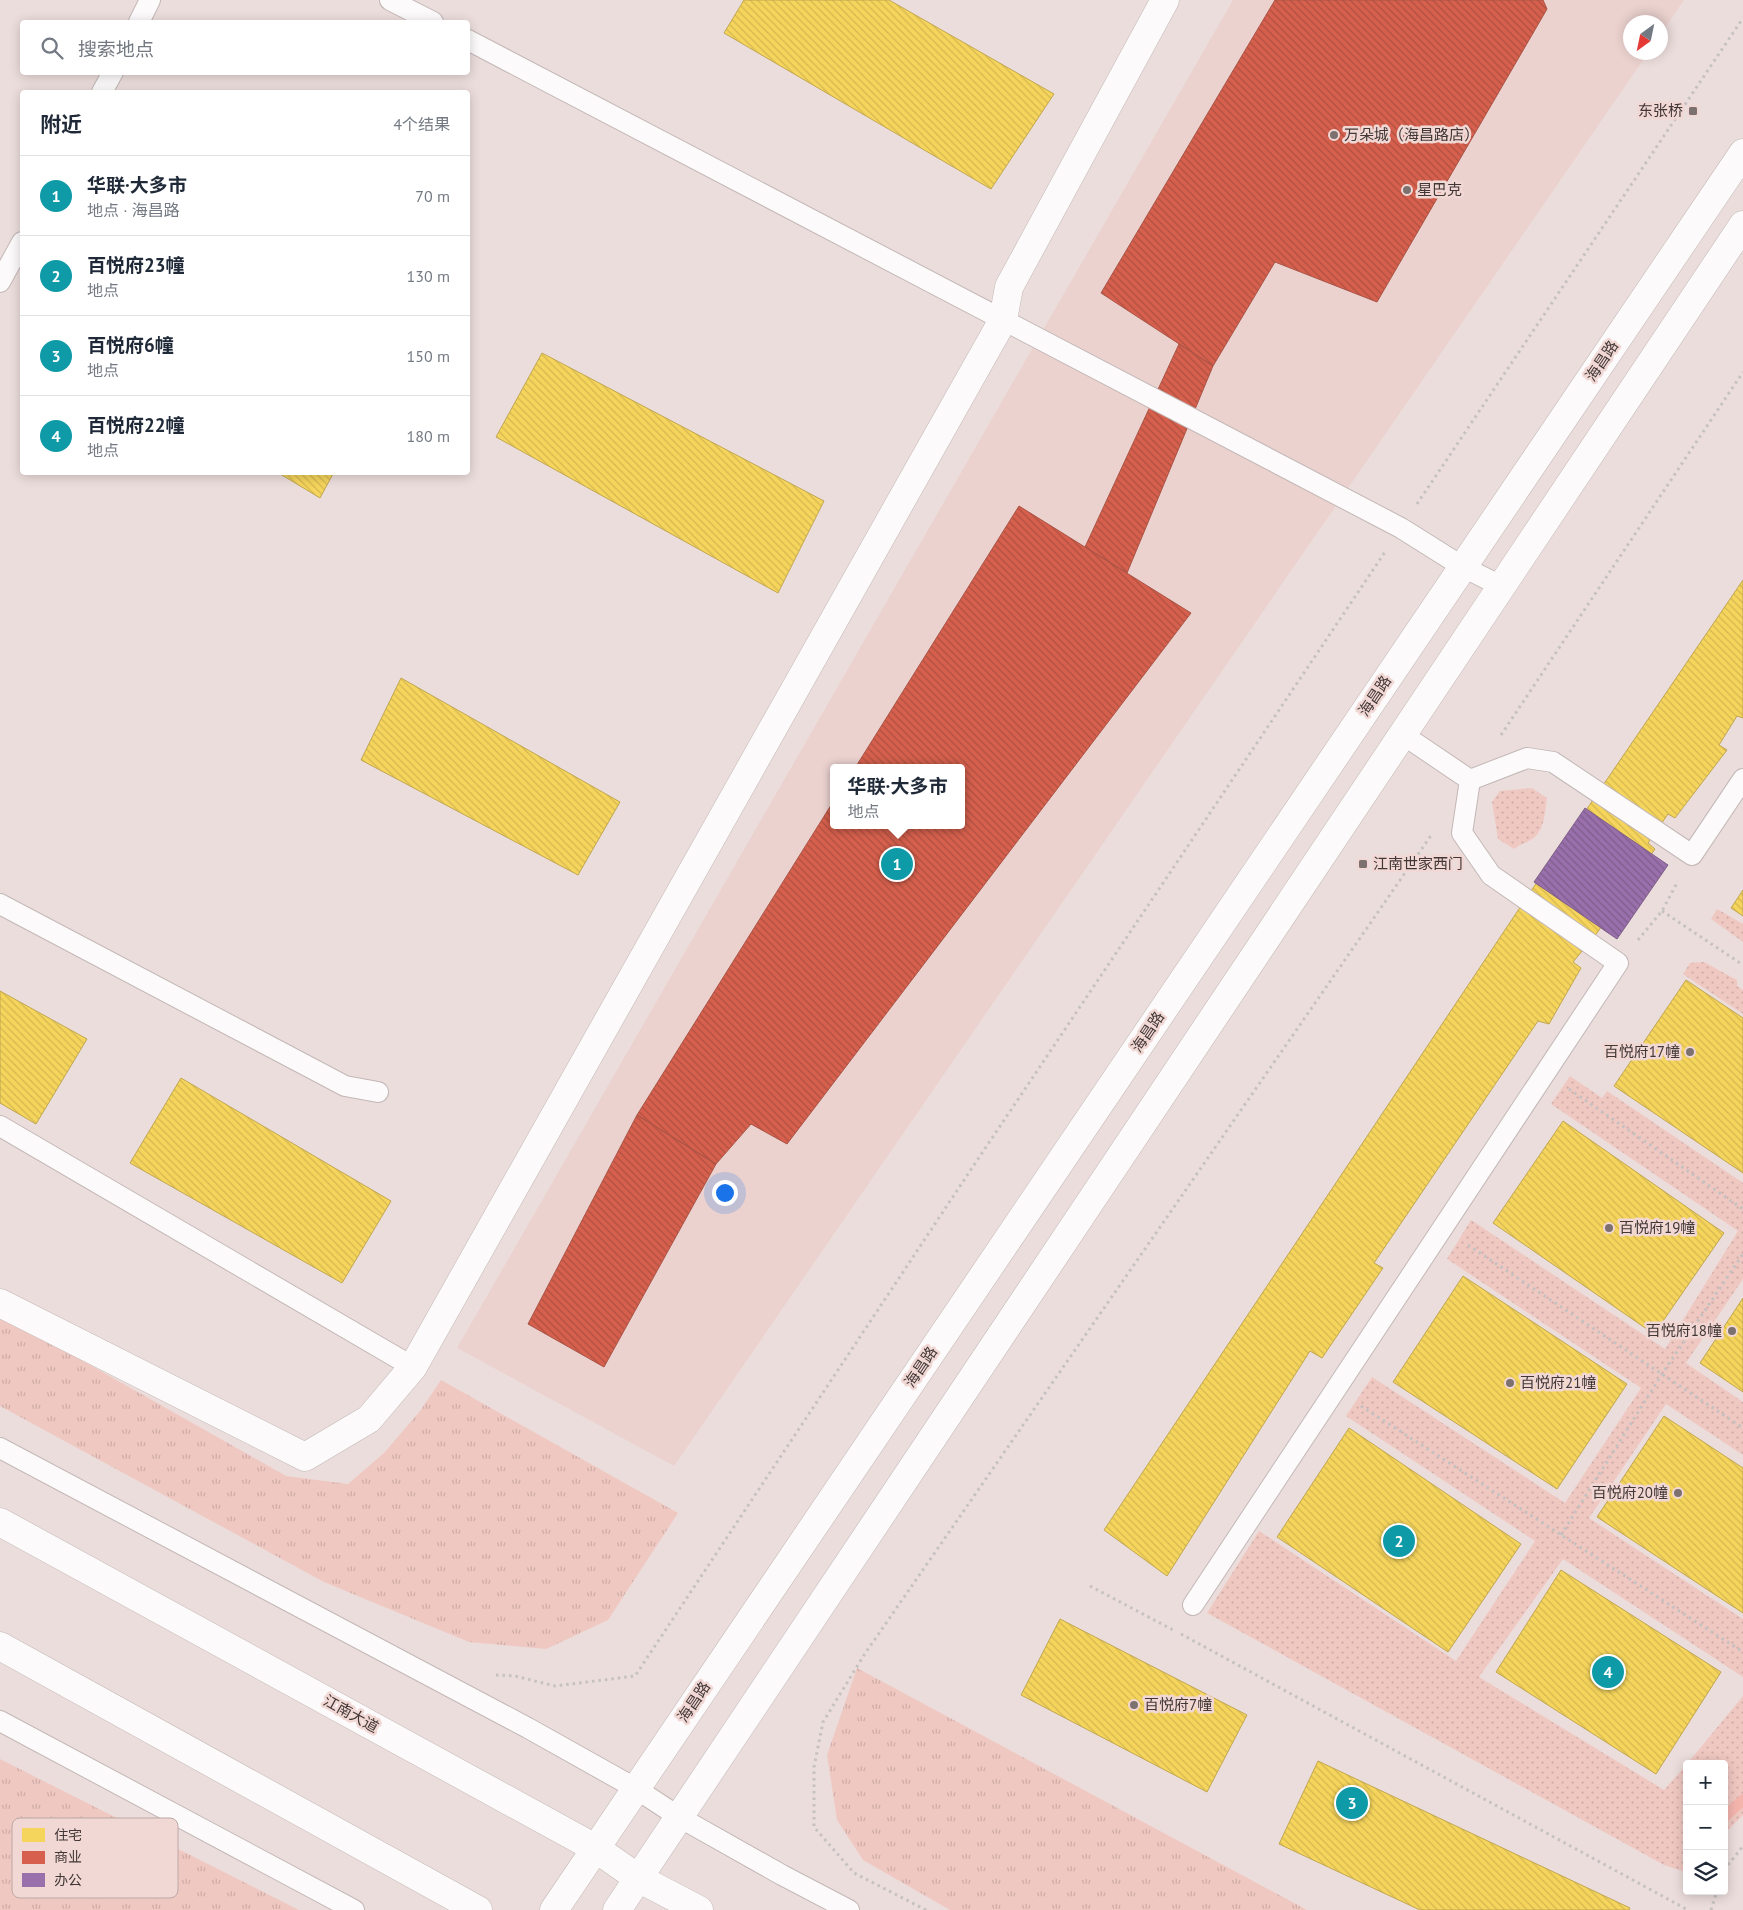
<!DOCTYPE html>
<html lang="zh">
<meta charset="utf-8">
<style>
:root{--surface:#fff;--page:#f2f2f3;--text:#1f2937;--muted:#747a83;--line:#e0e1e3;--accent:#ea580c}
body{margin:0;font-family:"PT Sans","Noto Sans SC",sans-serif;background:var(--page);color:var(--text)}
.controls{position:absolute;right:15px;bottom:15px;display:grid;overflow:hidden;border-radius:5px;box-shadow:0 2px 12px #0003}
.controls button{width:45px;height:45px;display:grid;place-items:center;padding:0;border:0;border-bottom:1px solid var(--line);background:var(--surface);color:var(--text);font:25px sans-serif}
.compass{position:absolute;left:1623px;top:15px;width:45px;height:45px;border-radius:50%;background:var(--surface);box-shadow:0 2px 12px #0003;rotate:213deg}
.you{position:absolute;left:724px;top:1192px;width:18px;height:18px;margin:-12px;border:4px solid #fff;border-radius:50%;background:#1a73e8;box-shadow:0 0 0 8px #1a73e833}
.badge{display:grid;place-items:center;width:32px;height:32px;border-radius:50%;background:var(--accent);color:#fff;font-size:16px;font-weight:700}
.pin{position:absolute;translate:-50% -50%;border:2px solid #fff;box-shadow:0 1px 5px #0006}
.popup{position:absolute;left:830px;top:764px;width:135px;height:65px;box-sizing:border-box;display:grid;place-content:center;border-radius:5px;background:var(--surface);filter:drop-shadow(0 1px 4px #0005);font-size:16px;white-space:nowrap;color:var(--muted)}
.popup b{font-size:19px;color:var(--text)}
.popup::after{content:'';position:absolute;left:50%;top:100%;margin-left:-10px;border:10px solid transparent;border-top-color:var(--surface)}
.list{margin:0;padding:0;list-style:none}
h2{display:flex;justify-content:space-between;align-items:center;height:65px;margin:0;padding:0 20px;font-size:21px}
h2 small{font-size:16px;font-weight:400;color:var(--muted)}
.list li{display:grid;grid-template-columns:32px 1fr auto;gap:15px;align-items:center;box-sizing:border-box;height:80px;padding:0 20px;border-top:1px solid var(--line)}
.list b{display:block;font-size:19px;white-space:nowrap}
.list p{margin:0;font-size:16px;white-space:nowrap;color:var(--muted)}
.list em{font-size:16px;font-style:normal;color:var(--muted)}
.icon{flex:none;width:28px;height:28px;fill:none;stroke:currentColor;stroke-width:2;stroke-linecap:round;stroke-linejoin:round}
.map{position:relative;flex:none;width:1743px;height:1910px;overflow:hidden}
.search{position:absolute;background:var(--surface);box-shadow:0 2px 12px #0003;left:20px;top:20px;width:450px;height:55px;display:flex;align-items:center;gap:12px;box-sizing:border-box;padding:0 18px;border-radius:5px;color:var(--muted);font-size:19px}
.panel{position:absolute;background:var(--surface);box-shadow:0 2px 12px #0003;left:20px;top:90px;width:450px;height:385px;border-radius:5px}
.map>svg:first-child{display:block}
.built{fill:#ebd2cf;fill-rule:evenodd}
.park{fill:url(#park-tufts)}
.garden{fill:url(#garden-dots)}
.homes{fill:url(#homes-back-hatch);stroke:#c0a650}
.shops{fill:url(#shops-back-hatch);stroke:#a95446}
.offices{fill:url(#offices-back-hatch);stroke:#7f5f88}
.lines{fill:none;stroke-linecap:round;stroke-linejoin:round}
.stream{stroke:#f4b5ad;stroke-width:11}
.service-casing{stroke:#c3b8b7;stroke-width:22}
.minor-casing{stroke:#c3b8b7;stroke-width:29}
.primary-casing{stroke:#c3b8b7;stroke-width:29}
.trunk-casing{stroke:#c3b8b7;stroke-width:29}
.path{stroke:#c6c1c1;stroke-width:3;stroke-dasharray:2.5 4;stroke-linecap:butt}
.service{stroke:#fcfafa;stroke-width:20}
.minor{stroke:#fcfafa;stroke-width:28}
.primary{stroke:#fcfafa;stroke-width:28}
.trunk{stroke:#fcfafa;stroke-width:28}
.poi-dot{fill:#7c716f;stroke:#f1d8d5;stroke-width:2}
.labels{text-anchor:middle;stroke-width:5;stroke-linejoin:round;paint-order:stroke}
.poi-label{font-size:15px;fill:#413735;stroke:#f1d8d5;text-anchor:start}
.street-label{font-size:15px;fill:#413735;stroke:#f1d8d5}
.key{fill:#f1d8d5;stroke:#bca8a5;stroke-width:1}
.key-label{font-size:14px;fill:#413735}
</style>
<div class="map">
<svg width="1743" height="1910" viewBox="0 0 1743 1910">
<defs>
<pattern id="park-tufts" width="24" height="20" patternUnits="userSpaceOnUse" patternTransform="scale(1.25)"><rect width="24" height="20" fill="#f0c8c2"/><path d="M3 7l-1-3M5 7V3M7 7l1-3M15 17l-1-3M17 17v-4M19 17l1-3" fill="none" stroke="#cfaca7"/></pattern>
<pattern id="garden-dots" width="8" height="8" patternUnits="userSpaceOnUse" patternTransform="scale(1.25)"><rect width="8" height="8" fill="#f0c8c2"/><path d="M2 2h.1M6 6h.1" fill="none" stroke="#cfaca7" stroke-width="1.8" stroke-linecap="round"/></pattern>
<pattern id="homes-back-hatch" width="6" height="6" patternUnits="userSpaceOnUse" patternTransform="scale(1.25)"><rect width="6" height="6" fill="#f6d55c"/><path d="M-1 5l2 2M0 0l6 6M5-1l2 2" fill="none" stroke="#d4b751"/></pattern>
<pattern id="shops-back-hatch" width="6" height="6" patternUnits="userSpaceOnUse" patternTransform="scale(1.25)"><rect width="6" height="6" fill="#d6604d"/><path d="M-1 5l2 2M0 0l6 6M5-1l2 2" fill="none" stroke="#af5041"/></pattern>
<pattern id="offices-back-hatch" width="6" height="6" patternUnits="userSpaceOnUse" patternTransform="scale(1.25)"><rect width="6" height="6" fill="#9970ab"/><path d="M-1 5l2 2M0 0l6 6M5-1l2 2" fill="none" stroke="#7e5d8c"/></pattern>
</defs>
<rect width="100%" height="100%" fill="#ebdddb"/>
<path class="built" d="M1233 0H1684L1661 34 1660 22H1630V52L1648 53 674 1466 457 1348ZM833 768H961V825H833Z"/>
<path class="park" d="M0 1314 286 1476 348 1484 384 1453 420 1411 441 1380 678 1513 608 1620 546 1649 469 1642 324 1582 0 1406Z
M857 1668 1307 1910H950L863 1860 837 1820 827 1755Z
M0 1759 299 1910H0Z"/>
<path class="garden" d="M1532 788 1547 798C1545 811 1545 827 1535 837 1531 841 1520 844 1514 849L1498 839 1492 802 1500 791Z
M1717 909 1743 924V942L1711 919Z
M1704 962 1737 980V986L1743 990V1014L1683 974 1690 963Z
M1570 1076 1602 1098 1607 1091 1743 1183V1279L1686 1363 1743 1402V1455L1666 1404 1589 1518 1743 1619V1677L1563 1559 1479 1677 1664 1790 1687 1764V1875L1682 1871 1664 1865 1207 1613 1259 1531 1456 1661 1535 1541 1346 1416 1372 1377 1565 1503 1641 1388 1447 1259 1471 1220 1665 1349 1738 1231 1551 1104Z
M1743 1696V1815L1724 1834V1764H1687Z"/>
<path class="homes" d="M744 0H889L1054 94 991 189 724 33Z
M542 353 824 501 778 593 496 437Z
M277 472H334L320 498Z
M1743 580V718L1737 716 1719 745 1727 750 1675 818 1668 814 1648 843 1655 849 1597 933 1573 962 1581 968 1549 1024 1538 1021 1374 1263 1383 1268 1322 1358 1310 1351 1167 1576 1104 1530 1535 885Z
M401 678 620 802 578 875 361 760Z
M1743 890V916L1731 908Z
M1686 980 1743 1018V1173L1614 1086Z
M0 991 87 1039 36 1124 0 1103Z
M181 1078 391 1201 342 1283 130 1163Z
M1563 1121 1724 1233 1654 1334 1493 1223Z
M1463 1276 1627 1384 1557 1489 1393 1382Z
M1743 1298V1392L1700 1363Z
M1664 1416 1743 1468V1613L1597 1517Z
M1349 1428 1521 1544 1448 1652 1277 1537Z
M1561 1570 1721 1672 1656 1774 1496 1672Z
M1060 1619 1247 1715 1207 1792 1021 1695Z
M1318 1761 1630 1908 1629 1910H1420L1279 1844Z"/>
<path class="shops" d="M1275 0H1543L1547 9 1377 302 1275 262 1213 366 1101 293Z
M1179 344 1213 366 1127 573 1085 547Z
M1019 506 1191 613 787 1144 751 1124 716 1164 637 1115 833 802V825H961V768H855Z
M637 1115 716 1164 604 1367 528 1324Z"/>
<path class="offices" d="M1585 808 1668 865 1617 939 1534 882Z"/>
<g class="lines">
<path class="stream" d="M1724 1817 1743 1800"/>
<defs>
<path id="service" d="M390 0 433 22
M139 22 150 0
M468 40 1401 528 1463 567 1501 586
M102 92 113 72
M0 282 22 242
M1470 780 1527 758 1553 762 1692 855 1743 779
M0 904 345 1086 378 1092
M0 1126 413 1367
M0 1448 528 1728 635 1788 679 1817 782 1875 849 1910
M1193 1605 1618 963 1491 875 1462 833 1470 780 1402 734
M0 1721 354 1910"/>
<path id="minor" d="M0 1303 305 1457 369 1419 413 1367 1003 320 1009 287 1165 0"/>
<path id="primary" d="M554 1910 1743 153
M617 1910 1743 225"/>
<path id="trunk" d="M0 1522 595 1848 638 1878 699 1910
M0 1646 478 1910"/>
</defs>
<use href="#service" class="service-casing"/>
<use href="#minor" class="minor-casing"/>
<use href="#primary" class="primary-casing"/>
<use href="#trunk" class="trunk-casing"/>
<path class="path" d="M1417 504 1743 18
M1501 735 1743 372
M1662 911 1743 965
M1638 940 1662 911 1678 881
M1569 1089 1743 1209
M1468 1245 1743 1428
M1361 1406 1743 1652
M1561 1535 1662 1374 1743 1254
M1090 1586 1175 1631
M1181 1634 1688 1910
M496 1675 515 1676 555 1686 635 1676 978 1159 1385 552
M1724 1870 1743 1846
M926 1910 854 1873 814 1827V1767L823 1722 864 1655 1432 834
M1711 1910 1717 1891"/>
<use href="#service" class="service"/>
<use href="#minor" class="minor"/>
<use href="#primary" class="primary"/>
<use href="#trunk" class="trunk"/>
</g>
<g class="poi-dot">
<rect x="1688" y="106" width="10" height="10" rx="2.5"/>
<circle cx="1334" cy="135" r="5"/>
<circle cx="1407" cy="190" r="5"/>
<rect x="1358" y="859" width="10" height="10" rx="2.5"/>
<circle cx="1690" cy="1052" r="5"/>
<circle cx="1609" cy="1228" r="5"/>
<circle cx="1732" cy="1331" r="5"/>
<circle cx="1510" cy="1383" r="5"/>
<circle cx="1678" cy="1493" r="5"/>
<circle cx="1134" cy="1705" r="5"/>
</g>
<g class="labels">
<g class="poi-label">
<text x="1683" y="116" text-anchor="end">东张桥</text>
<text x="1344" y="140">万朵城（海昌路店）</text>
<text x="1417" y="195">星巴克</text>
<text x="1373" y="869">江南世家西门</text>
<text x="1680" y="1057" text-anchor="end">百悦府17幢</text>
<text x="1619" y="1233">百悦府19幢</text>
<text x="1722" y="1336" text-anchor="end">百悦府18幢</text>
<text x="1520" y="1388">百悦府21幢</text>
<text x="1668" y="1498" text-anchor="end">百悦府20幢</text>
<text x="1144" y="1710">百悦府7幢</text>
</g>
<g class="street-label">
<text transform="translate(1602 361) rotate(-56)" y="5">海昌路</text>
<text transform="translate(1375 696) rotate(-56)" y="5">海昌路</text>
<text transform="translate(1148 1032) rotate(-56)" y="5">海昌路</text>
<text transform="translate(921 1367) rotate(-56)" y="5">海昌路</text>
<text transform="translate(694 1702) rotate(-56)" y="5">海昌路</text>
<text transform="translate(351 1714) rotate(29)" y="5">江南大道</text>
</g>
</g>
<rect x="12" y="1818" width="166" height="80" rx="8" class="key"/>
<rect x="22" y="1828" width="23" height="14" fill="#f6d55c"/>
<rect x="22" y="1851" width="23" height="13" fill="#d6604d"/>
<rect x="22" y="1873" width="23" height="14" fill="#9970ab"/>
<g class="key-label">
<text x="54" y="1840">住宅</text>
<text x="54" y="1862">商业</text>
<text x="54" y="1885">办公</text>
</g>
</svg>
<div class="controls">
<button>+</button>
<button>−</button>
<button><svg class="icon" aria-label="layers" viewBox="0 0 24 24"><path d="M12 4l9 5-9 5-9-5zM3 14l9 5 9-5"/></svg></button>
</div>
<svg class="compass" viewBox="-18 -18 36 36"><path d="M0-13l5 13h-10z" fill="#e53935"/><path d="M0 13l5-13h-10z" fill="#747a83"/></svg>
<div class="you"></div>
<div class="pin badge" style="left:897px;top:864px;background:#0f9aa8">1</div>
<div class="popup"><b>华联·大多市</b>地点</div>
<div class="pin badge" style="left:1399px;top:1541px;background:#0f9aa8">2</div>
<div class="pin badge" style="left:1352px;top:1803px;background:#0f9aa8">3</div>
<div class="pin badge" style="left:1608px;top:1672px;background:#0f9aa8">4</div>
<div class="search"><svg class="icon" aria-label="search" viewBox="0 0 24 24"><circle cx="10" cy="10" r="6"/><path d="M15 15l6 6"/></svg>搜索地点</div>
<section class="panel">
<h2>附近<small>4个结果</small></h2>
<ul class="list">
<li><span class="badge" style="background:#0f9aa8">1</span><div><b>华联·大多市</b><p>地点 · 海昌路</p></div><em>70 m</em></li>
<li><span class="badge" style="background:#0f9aa8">2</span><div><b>百悦府23幢</b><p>地点</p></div><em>130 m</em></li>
<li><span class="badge" style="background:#0f9aa8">3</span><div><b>百悦府6幢</b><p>地点</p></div><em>150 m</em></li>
<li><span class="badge" style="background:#0f9aa8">4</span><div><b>百悦府22幢</b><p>地点</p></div><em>180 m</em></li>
</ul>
</section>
</div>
